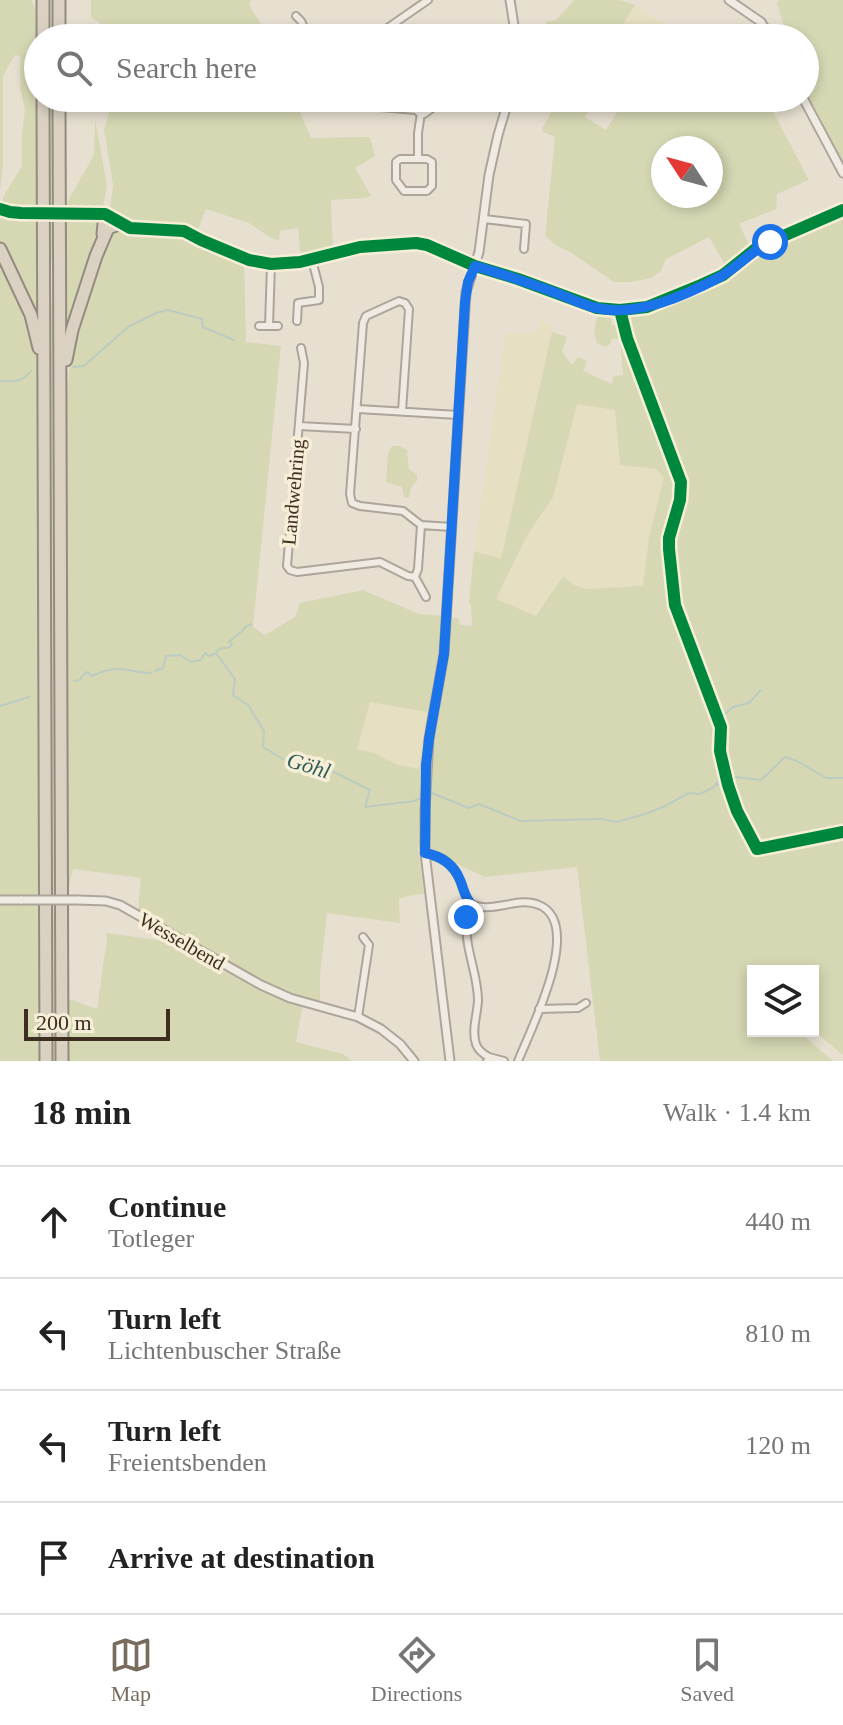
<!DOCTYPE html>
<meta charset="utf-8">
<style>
:root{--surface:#fff;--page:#f6f6f6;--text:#222;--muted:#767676;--line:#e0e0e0;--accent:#786c5e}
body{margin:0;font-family:"Times New Roman",serif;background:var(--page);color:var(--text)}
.controls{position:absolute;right:24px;bottom:24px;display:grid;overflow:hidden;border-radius:0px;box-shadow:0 4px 12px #0003}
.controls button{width:72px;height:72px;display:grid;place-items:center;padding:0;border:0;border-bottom:2px solid var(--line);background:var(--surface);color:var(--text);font:40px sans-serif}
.compass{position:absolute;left:651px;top:136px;width:72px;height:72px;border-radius:50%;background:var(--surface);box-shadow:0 4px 12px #0003;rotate:306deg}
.scale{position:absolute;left:24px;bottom:20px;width:146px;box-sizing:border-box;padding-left:8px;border:4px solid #3d2e20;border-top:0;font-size:22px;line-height:28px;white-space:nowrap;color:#3d2e20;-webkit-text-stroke:6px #f7eed8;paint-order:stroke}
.stop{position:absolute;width:24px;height:24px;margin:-18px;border:6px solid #1a73e8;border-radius:50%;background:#fff}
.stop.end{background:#1a73e8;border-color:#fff;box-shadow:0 2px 8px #0008}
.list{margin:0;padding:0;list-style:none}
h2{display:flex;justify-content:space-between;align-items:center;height:104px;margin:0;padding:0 32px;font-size:34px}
h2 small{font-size:26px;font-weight:400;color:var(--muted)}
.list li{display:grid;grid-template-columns:52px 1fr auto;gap:24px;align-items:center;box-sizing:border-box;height:112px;padding:0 32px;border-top:2px solid var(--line)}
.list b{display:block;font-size:30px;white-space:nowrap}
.list p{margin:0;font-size:26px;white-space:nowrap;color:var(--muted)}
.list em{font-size:26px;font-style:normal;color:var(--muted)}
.icon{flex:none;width:44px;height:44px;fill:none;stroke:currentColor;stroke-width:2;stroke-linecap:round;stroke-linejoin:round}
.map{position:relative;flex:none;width:843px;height:1061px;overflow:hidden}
.search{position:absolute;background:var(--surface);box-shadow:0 4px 12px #0003;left:24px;right:24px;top:24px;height:88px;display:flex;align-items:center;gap:20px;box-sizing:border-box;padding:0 28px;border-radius:44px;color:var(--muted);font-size:30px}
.sheet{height:552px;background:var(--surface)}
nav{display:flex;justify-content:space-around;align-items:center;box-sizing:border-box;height:112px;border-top:2px solid var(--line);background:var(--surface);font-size:22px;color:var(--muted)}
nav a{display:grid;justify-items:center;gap:4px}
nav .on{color:var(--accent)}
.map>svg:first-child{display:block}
.farmland{fill:#e6dfc2}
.green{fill:#d6d7b3;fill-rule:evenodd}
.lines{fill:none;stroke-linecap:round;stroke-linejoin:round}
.stream{stroke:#bcccc2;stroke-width:2}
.minor-casing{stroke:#ada599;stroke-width:10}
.tertiary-casing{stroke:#ada599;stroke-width:11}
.motorway-casing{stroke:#928b80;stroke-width:15}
.minor{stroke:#efebe3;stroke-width:6}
.tertiary{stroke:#efebe3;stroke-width:7}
.motorway{stroke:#dad1c2;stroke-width:11}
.minor-bridge-casing{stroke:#ada599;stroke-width:10;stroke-linecap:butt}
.tertiary-bridge-casing{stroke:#ada599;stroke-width:11;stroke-linecap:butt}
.minor-bridge{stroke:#efebe3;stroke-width:6}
.tertiary-bridge{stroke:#efebe3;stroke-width:7}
.cycleway-casing{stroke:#f7eed8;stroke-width:17}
.cycleway{stroke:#00873e;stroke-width:12}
.route{stroke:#1a73e8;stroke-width:10}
.labels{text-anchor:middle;stroke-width:7;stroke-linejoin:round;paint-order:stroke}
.street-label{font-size:20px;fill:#3d2e20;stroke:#f7eed8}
.water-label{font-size:22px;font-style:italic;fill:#2f5d5a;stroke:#f7eed8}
</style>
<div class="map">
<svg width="843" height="1061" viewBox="0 0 843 1061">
<rect width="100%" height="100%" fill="#e7e0d1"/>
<path class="farmland" d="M635 5 665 24 662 29 666 31 662 38H614Z
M541 319 553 325 552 332 501 560 474 551 505 334 535 332Z
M577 403 615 410 620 465 656 469 664 477 649 537 643 586 585 589 574 585 536 616 496 599 526 537 553 497Z
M369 702 427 712 419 769 398 765 374 753 357 749Z"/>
<path class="green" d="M0 0H32L35 8 38 208C27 209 13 210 3 203V197L22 166V135L25 109 20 87V56L15 55 3 76V167L0 190Z
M91 0H251L249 5 270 38H106L99 22 93 19 91 15Z
M574 0H620L635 5 614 38H548L546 22 556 20Z
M779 0H843V167L805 95V38H787L777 2Z
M47 98H57L56 244 52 264 47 239Z
M111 98H294L311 138 370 137 375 156 355 168 371 196 365 198 331 200 333 252 301 260 298 228 280 231 279 240 271 238 249 223 206 209 194 239 244 260 246 342 281 346 253 627 265 635 295 617 300 603 363 590 419 614 444 616V626H450L451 618H458L460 625 472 626 471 604 469 603 474 551 501 559 552 332 567 337 562 352 572 365 578 357 587 361 583 371 612 384 613 376 623 375 620 339H612L610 344 606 347 597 343 594 333 598 312H612L611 325H619L623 319 622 311 647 310 665 304 729 272 709 237 666 259 661 271 651 278 631 282H614L570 252 557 246 545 236 555 137 543 132 542 129 552 111 543 109 545 98H597L585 117 606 130 626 98H755L751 110 768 102 809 180 777 194 776 209 739 224 753 253 843 213V1055L813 1030V971H753V1031H798L833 1061H600L577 867 485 877 418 846 424 894 412 895 399 899 400 923 327 913 320 976V1008L303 1004 296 1042 343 1054 352 1061H68L67 994 69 999 97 1009 107 939 106 933 173 942 137 920 141 878 73 869 67 896V393C71 338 91 287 107 234L116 227 118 216 110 209 113 185 104 129 110 110ZM663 148H711V196H663ZM577 404 615 410 620 465 656 469 664 477 649 537 643 586 585 589 574 585 563 576 536 616 496 599 526 537 553 497ZM370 702 427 712 419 769 398 765 374 753 357 749Z
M95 119 107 186 103 207 67 209V217L100 219 101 229 66 335V209L68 201 94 155Z
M12 216 38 217 39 324 0 245V218Z
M0 256 25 308 36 345 38 379 41 1061H0Z
M52 299 57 332 60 1061H49L48 326Z
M392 446H400L407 450 409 469 417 475V481L411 487 409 498 404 497 402 487 386 482 388 453Z"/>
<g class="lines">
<path class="stream" d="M73 367 84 366 128 327 156 313 168 310 202 319 203 327 234 340
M0 381C13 382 23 382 31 371
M216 653 219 649 230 647 232 644 229 642C234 636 241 635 245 627L252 624
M155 671 163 668 166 656 180 655 191 662 201 660 205 653 209 656 216 653 235 679 233 695 248 705 264 731 263 747 286 761 318 764 370 790 365 807 414 801 421 798
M74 681 80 680 83 675 87 672 92 676C118 663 126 672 151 673
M0 706 29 697
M720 718 733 707 749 703 761 690
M717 785 735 777 761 780 785 757 797 761 826 778H843
M430 794 432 793 469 808 479 804 521 821 601 819 617 822 648 813 663 807 689 793 700 794 714 787 718 781 719 757 716 745V737L712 731 716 721"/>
<defs>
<path id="minor" d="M296 16 301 21 309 38
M373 38 428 0
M359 98 368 106 416 110
M417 98 414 107 418 112 424 114 431 109 433 103 430 98
M418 159H427L432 162V186L427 191H404L396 180V162L400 159H418V133L421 113
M0 209 10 212 21 213
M83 212 105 214 130 228 184 231 201 240 249 260 271 264 300 262 360 247 416 243 427 245 475 266 518 279 597 308 620 310 647 307 701 285 723 275 758 247 843 210
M484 219 526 224 524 249
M297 321 298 303 319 300V287L312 260
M259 326H278
M269 326 271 264
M301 348 304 363 287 566 290 570 297 572 380 562 408 576 415 577
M358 409 458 415
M402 411 409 309 405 303 399 301 366 316 363 323 350 494 352 503 360 506 403 511 421 525 452 527
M299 426 356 429
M421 525 418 569 415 577 426 597
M425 853C441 856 454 865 460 880 464 889 464 896 471 904 458 938 477 965 478 999 478 1013 471 1030 476 1044 478 1050 483 1054 489 1057L487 1061
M471 904C475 905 478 907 483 907 501 909 521 897 539 905 585 924 530 1031 518 1061
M539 1009 578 1008 586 1003
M358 1017 369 945 363 937
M489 1057 504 1061"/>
<path id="tertiary" d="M510 0 516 38
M729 0 761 22 771 38
M803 98 843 173
M0 900H22
M78 900 106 901 120 905 261 985 290 998 358 1017 381 1029 400 1044 414 1061
M450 1061 425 853V810L429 739 444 654 466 292 479 252 489 175 498 135 509 98"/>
<path id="motorway" d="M59 0V38
M43 38V0
M43 98 46 1061
M59 98 62 1061
M103 234 105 214
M0 249 31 315 39 348
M66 360 72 330 96 256 108 228 121 223"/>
</defs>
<use href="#minor" class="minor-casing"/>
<use href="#tertiary" class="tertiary-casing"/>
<use href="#motorway" class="motorway-casing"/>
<use href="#minor" class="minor"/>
<use href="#tertiary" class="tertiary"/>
<use href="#motorway" class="motorway"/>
<defs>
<path id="minor-bridge" d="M21 213 83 212"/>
<path id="tertiary-bridge" d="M22 900H78"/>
</defs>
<use href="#minor-bridge" class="minor-bridge-casing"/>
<use href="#tertiary-bridge" class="tertiary-bridge-casing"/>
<use href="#minor-bridge" class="minor-bridge"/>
<use href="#tertiary-bridge" class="tertiary-bridge"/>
<defs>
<path id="cycleway" d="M0 209 10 212 21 213 105 214 130 228 184 231 201 240 249 260 271 264 300 262 360 247 416 243 427 245 475 266 518 279 597 308 620 310 647 307 701 285 723 275 758 247 843 210
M620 310 627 338 681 482 680 500 669 538V549L675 605 721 727 720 751 728 785 737 811 757 849 843 832"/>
</defs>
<use href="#cycleway" class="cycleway-casing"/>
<use href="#cycleway" class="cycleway"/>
</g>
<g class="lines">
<path class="route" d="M466 917 471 904C464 896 464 889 460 880 454 865 441 856 425 853L426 765 429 739 444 654 465 302 468 282 475 266C502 274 530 283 556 293 570 298 583 305 597 308 638 317 684 296 720 277 738 267 751 251 770 242"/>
</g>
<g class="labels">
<g class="street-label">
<text transform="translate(293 492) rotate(-85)" y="7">Landwehring</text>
<text transform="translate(182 941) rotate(30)" y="7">Wesselbend</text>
</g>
<g class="water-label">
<text transform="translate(309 765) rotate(17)" y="8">Göhl</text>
</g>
</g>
</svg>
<div class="controls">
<button><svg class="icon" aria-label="layers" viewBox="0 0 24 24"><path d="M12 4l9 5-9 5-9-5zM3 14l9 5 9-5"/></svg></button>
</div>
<svg class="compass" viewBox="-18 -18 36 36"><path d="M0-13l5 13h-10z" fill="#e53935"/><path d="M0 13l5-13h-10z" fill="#767676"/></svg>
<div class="scale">200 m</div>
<div class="stop" style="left:770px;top:242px"></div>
<div class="stop end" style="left:466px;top:917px"></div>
<div class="search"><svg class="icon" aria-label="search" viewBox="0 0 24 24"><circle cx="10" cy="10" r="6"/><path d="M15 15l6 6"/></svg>Search here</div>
</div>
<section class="sheet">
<h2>18 min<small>Walk · 1.4 km</small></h2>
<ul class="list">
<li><svg class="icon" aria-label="ahead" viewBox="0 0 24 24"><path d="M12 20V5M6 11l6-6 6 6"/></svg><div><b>Continue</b><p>Totleger</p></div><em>440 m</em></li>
<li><svg class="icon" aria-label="left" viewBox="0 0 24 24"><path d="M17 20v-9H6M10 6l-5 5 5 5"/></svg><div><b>Turn left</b><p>Lichtenbuscher Straße</p></div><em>810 m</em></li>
<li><svg class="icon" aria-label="left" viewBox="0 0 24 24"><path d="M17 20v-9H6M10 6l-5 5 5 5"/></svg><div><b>Turn left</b><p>Freientsbenden</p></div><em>120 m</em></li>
<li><svg class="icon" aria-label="arrive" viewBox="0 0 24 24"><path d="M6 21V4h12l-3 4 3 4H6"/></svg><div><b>Arrive at destination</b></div></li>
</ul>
</section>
<nav>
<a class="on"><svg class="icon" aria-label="map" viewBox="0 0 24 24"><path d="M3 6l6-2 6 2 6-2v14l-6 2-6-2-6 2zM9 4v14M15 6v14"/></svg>Map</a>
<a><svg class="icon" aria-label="directions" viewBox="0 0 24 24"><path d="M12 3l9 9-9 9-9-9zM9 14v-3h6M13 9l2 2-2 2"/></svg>Directions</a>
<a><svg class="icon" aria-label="saved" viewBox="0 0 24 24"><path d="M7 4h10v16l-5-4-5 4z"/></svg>Saved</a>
</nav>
